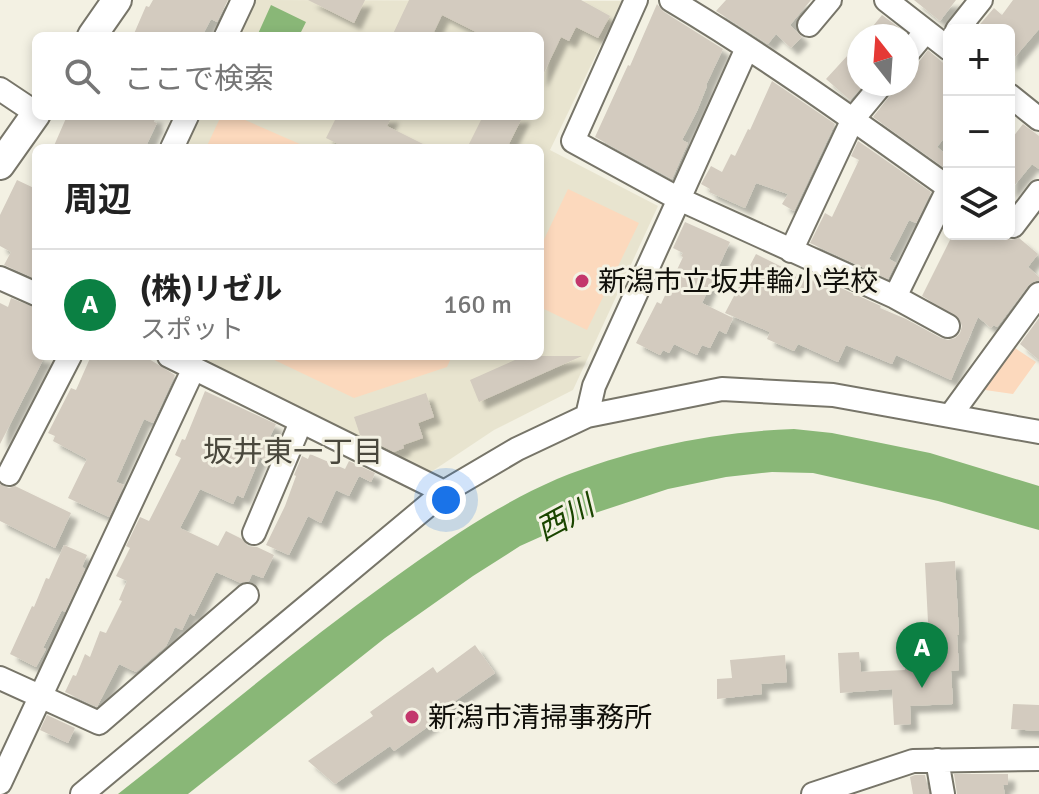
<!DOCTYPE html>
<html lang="ja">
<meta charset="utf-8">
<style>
:root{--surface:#fff;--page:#f2f2f2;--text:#222;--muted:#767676;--line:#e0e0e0;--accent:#0b8043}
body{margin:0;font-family:Signika,"Noto Sans JP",sans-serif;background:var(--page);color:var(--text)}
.controls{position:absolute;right:24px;top:24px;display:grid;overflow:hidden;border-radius:12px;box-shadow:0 4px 12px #0003}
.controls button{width:72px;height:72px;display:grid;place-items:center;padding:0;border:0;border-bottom:2px solid var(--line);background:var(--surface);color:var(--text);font:40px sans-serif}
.compass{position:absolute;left:847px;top:24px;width:72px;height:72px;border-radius:50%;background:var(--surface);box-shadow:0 4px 12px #0003;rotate:343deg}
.you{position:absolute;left:446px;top:500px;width:28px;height:28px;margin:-20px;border:6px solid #fff;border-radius:50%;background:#1a73e8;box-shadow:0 0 0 12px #1a73e833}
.badge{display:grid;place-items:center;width:52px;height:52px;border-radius:50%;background:var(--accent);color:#fff;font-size:26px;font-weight:700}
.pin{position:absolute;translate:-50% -66px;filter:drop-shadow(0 2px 4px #0008)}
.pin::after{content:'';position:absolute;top:42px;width:28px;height:24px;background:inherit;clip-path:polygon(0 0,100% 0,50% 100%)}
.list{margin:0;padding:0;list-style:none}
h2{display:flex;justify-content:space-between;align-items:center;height:104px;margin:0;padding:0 32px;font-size:34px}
h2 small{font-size:26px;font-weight:400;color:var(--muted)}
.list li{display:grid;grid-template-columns:52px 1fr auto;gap:24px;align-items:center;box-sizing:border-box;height:112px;padding:0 32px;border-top:2px solid var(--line)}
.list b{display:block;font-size:30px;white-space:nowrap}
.list p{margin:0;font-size:26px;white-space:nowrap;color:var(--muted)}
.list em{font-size:26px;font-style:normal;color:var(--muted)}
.icon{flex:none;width:44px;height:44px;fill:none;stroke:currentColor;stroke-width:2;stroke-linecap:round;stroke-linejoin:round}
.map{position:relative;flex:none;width:1039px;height:794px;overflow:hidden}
.search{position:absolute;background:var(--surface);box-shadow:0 4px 12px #0003;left:32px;top:32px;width:512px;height:88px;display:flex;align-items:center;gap:20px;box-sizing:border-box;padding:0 28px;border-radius:12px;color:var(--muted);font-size:30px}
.panel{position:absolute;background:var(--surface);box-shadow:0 4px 12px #0003;left:32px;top:144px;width:512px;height:216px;border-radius:12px}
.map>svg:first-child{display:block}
.built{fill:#e8e4cf}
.green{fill:#fcd9bd}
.water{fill:#89b777}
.building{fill:#d3cbbf;filter:url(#shadow)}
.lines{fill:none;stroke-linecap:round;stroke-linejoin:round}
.minor-casing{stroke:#777569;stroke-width:26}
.tertiary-casing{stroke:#777569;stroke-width:32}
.minor{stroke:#fff;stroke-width:22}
.tertiary{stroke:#fff;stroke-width:28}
.poi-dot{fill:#c3376c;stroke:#f3f1e3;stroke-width:3}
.labels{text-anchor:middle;stroke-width:6;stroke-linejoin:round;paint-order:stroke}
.poi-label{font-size:28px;fill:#100f0a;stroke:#f3f1e3;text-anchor:start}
.neighbourhood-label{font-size:30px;fill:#4a483d;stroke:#f3f1e3}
.water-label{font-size:30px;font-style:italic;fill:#1a4500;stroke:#f3f1e3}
</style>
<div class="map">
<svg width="1039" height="794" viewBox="0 0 1039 794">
<defs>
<filter id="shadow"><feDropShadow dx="7" dy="7" stdDeviation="2" flood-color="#0004"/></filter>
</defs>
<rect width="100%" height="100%" fill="#f3f1e3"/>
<path class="built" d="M254 0 622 1 550 150 658 206 573 390 494 430 428 474 193 356H540V148H182L198 116H540V36H236Z"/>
<path class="green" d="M221 116H236L309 148H206Z
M568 189 639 223 587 330 540 307V248Z
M1009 344 1036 362 1013 394 978 389Z
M266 356H452L447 367 354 398Z"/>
<path class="water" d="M271 5 306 22 299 36H257Z
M794 429 832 433 930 453 1039 486V530L938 501 813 473 772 472 726 477 668 489 589 515 520 546 473 576 385 638 188 794H118C209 723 297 647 391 580 444 542 497 505 557 479 633 448 713 432 794 429Z"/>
<path class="building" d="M153 0H228L217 22 211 19 202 36H133L146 6 149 7Z
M308 0H365L354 23Z
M409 0H581L610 16 598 38 576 27 569 41 561 37 540 81V36H484L442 15 432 36H392Z
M726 0H811L790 25 802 37 791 48 776 34 768 44 716 11Z
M914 0H956L940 21Z
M1013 0H1039V29L1009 64V30H975L994 8 1002 15Z
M657 4 664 12 723 49 706 85 707 86 697 111 682 140 688 143 672 179 595 137 628 65 630 66Z
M882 15 906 33 904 36H865Z
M859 43V86L861 88 850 100 826 79Z
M928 50 949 68V132L937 147 949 157V171L873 117 899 84H907V75L912 69 911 67 918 63Z
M772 81 835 124 794 211 782 204 788 194 756 183 745 208 709 192 710 189 701 184 711 166 722 172 731 154 735 156 748 129 750 130Z
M67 116H156L154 122 157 123 145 148H53Z
M337 116H392L387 126 431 148H346L326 138Z
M483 116H523L507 148H467Z
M1023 124 1039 136V169L1032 164 1009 192V142Z
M858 141 931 192 916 223 909 220 889 259 896 263 888 279 810 243 825 213 832 217 859 160 851 156Z
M17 180 36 189V279L4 265 11 252 0 246V215Z
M685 222 730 242 702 303 733 318 726 334 719 330 710 348 702 345 697 355 674 344 669 353 663 350 660 355 636 343 657 302 661 304 683 257 681 256 683 253 673 248Z
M953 234H1000L1011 240 1019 238 1038 254 1028 267 1039 277V280L1033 282 1028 286 997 327 994 325 991 328 978 317 951 380 896 355 892 364 846 345 838 362 798 344 794 351 767 339 770 332 725 313 756 254 812 282 814 276 881 306 880 308 906 319 941 338 948 340 955 338 960 333 962 326 959 318 922 296Z
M11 298 36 308V356H45L0 444V303L8 307Z
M1039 318V360L1020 344Z
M91 356H144L175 375 153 423 144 419 116 482 124 485 109 517 68 498 87 459 53 441 55 436 48 433 71 388 76 390Z
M524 356H582L479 402 470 380Z
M205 391 276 424 269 439 277 443 269 462 260 457 243 498 237 495 233 504 200 489 180 528 218 546 226 531 242 539 248 546 257 547 274 555 263 578 252 574 249 581 241 583 216 572 194 616 190 613 182 630 175 627 166 646 136 672 119 664 97 707 65 692 73 675 76 676 85 654 90 657 100 631 106 633 122 601 119 600 127 581 116 576 130 548 126 546 140 517 149 521 181 458 175 455 182 439 185 440Z
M426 393 434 417 418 423 423 438 403 445 404 448 394 452 360 435 354 417Z
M310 454 345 469 349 461 375 473 371 482 359 476 349 496 336 490 321 523 308 516 289 555 266 545 285 506 296 476 294 475 302 456 308 459Z
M0 484 9 488 15 486 71 513 55 548 0 521Z
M64 545 87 555 82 567 85 569 65 612 62 610 43 648 46 649 36 667 10 654 32 606 34 607 46 578 49 579Z
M955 561 959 635H957L959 670 951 671 953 704 910 706 911 724 894 725 892 689 840 693 838 653 859 652 861 672 905 670 904 644 929 642 925 563Z
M475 645 495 673 455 701 458 705 394 751 390 746 335 784 308 761 373 716 370 712 433 667 437 673Z
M785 655 787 682 761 684 762 694 717 699V679L732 678 730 660Z
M1013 704 1039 705V731L1011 729Z
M47 715 75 728 68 743 40 730Z
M954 774H1008V785H1003L1005 794H957Z
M915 775H925L929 794H913L910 777Z"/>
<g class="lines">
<defs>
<path id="minor" d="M671 0C767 57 858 123 949 188
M886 0 949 49
M809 25 830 0
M957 30 981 0
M226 36 243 0
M747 48 679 199 895 297 948 326
M907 54 926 31
M0 89 36 113
M1009 95 1039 119
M172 148 187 116
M1009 223 1013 226 1039 192
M791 251 853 119 882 84
M0 278 36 294
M895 297 949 187
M169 356 444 492
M587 416 594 386 679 199 573 141 636 0
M950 416 1039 294
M9 474 70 356
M254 533 301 422
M0 678 99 723 247 595
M937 760 943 794
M0 783 194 368
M82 794 444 492 517 449 587 416 722 389 833 395 1039 432
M813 794 913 761 1039 759"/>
<path id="tertiary" d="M92 36 117 0
M0 165 36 114"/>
</defs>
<use href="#minor" class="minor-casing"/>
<use href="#tertiary" class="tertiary-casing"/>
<use href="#minor" class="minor"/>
<use href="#tertiary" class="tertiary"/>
</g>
<g class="poi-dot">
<circle cx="582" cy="281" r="8"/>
<circle cx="412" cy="717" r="8"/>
</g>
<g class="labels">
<g class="poi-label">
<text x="598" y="291">新潟市立坂井輪小学校</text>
<text x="428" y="727">新潟市清掃事務所</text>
</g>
<g class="neighbourhood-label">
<text x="293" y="462">坂井東一丁目</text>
</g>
<g class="water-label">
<text transform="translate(565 518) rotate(-28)" y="10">西川</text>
</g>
</g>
</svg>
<div class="controls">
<button>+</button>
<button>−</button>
<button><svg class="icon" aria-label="layers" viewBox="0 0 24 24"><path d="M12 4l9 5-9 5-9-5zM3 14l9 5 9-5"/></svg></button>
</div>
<svg class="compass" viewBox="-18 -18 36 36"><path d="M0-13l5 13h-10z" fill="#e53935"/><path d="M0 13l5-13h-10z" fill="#767676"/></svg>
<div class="you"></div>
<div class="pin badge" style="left:922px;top:688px">A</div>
<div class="search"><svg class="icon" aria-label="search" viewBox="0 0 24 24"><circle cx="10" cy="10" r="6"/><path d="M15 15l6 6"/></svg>ここで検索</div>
<section class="panel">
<h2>周辺<small></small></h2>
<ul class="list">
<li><span class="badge">A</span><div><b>(株)リゼル</b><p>スポット</p></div><em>160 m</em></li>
</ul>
</section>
</div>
